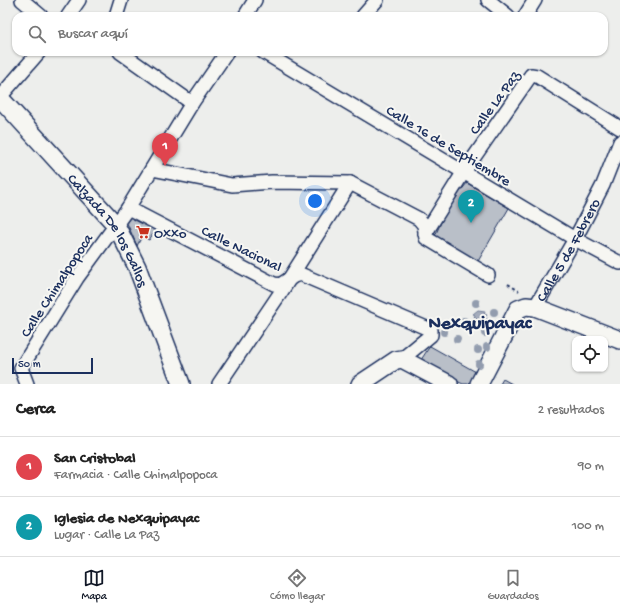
<!DOCTYPE html>
<html lang="es">
<meta charset="utf-8">
<style>
:root{--surface:#fff;--page:#f6f6f6;--text:#222;--muted:#767676;--line:#e0e0e0;--accent:#111827}
body{margin:0;font-family:"Gochi Hand",sans-serif;background:var(--page);color:var(--text)}
.controls{position:absolute;right:12px;bottom:12px;display:grid;overflow:hidden;border-radius:8px;box-shadow:0 1px 3px #0004}
.controls button{width:36px;height:36px;display:grid;place-items:center;padding:0;border:0;border-bottom:1px solid var(--line);background:var(--surface);color:var(--text);font:20px sans-serif}
.scale{position:absolute;left:12px;bottom:10px;width:81px;box-sizing:border-box;padding-left:4px;border:2px solid #1b2f5e;border-top:0;font-size:11px;line-height:14px;white-space:nowrap;color:#1b2f5e;-webkit-text-stroke:3px #f6f6f2;paint-order:stroke}
.you{position:absolute;left:315px;top:201px;width:14px;height:14px;margin:-10px;border:3px solid #fff;border-radius:50%;background:#1a73e8;box-shadow:0 0 0 6px #1a73e833}
.badge{display:grid;place-items:center;width:26px;height:26px;border-radius:50%;background:var(--accent);color:#fff;font-size:13px;font-weight:700}
.pin{position:absolute;translate:-50% -33px;filter:drop-shadow(0 1px 2px #0008)}
.pin::after{content:'';position:absolute;top:21px;width:14px;height:12px;background:inherit;clip-path:polygon(0 0,100% 0,50% 100%)}
.list{margin:0;padding:0;list-style:none}
h2{display:flex;justify-content:space-between;align-items:center;height:52px;margin:0;padding:0 16px;font-size:17px}
h2 small{font-size:13px;font-weight:400;color:var(--muted)}
.list li{display:grid;grid-template-columns:26px 1fr auto;gap:12px;align-items:center;box-sizing:border-box;height:60px;padding:0 16px;border-top:1px solid var(--line)}
.list b{display:block;font-size:15px;white-space:nowrap}
.list p{margin:0;font-size:13px;white-space:nowrap;color:var(--muted)}
.list em{font-size:13px;font-style:normal;color:var(--muted)}
.icon{flex:none;width:22px;height:22px;fill:none;stroke:currentColor;stroke-width:2;stroke-linecap:round;stroke-linejoin:round}
.map{position:relative;flex:none;width:620px;height:384px;overflow:hidden}
.search{position:absolute;background:var(--surface);box-shadow:0 1px 3px #0004;left:12px;right:12px;top:12px;height:44px;display:flex;align-items:center;gap:10px;box-sizing:border-box;padding:0 14px;border-radius:12px;color:var(--muted);font-size:15px}
.sheet{height:172px;background:var(--surface)}
nav{display:flex;justify-content:space-around;align-items:center;box-sizing:border-box;height:56px;border-top:1px solid var(--line);background:var(--surface);font-size:11px;color:var(--muted)}
nav a{display:grid;justify-items:center;gap:2px}
nav .on{color:var(--accent)}
.map>svg:first-child{display:block}
.water{fill:#a5acbc;stroke:#6e7a96}
.building{fill:#b9bfc8;stroke:#1b2f5e}
.lines{fill:none;stroke-linecap:round;stroke-linejoin:round}
.minor-casing{stroke:#1b2f5e;stroke-width:16}
.major-casing{stroke:#1b2f5e;stroke-width:20}
.path{stroke:#1b2f5e;stroke-width:2;stroke-dasharray:3 3;stroke-linecap:butt}
.minor{stroke:#f6f6f2;stroke-width:13}
.major{stroke:#f6f6f2;stroke-width:17}
.tree{fill:#929cae}
.labels{text-anchor:middle;stroke-width:4;stroke-linejoin:round;paint-order:stroke}
.street-label{font-size:15px;fill:#1b2f5e;stroke:#f6f6f2}
.poi-label{font-size:15px;fill:#1b2f5e;stroke:#f6f6f2;text-anchor:start}
.district-label{font-size:19px;font-weight:bold;fill:#1b2f5e;stroke:#f6f6f2}
</style>
<div class="map">
<svg width="620" height="384" viewBox="0 0 620 384">
<rect width="100%" height="100%" fill="#edeeec"/>
<filter id="ink" filterUnits="userSpaceOnUse"><feTurbulence type="fractalNoise" baseFrequency=".025" numOctaves="2"/><feDisplacementMap in="SourceGraphic" scale="8" xChannelSelector="R" yChannelSelector="G"/><feConvolveMatrix kernelMatrix="1 2 1 2 8 2 1 2 1" color-interpolation-filters="sRGB"/></filter>
<g filter="url(#ink)">
<path class="water" d="M478 310 485 311 484 314 487 315 485 318 488 319 487 322 484 321 479 324 476 322 477 319 474 318 475 315 473 314Z"/>
<path class="building" d="M467 183 509 208 477 263 434 238 448 207Z
M128 211 157 228 149 240 142 236 137 246 127 223 122 220Z
M430 346 476 372 471 384H463L419 363Z
M503 379 512 384H500Z"/>
<g class="lines">
<defs>
<g id="minor">
<path d="M22 0 41 16"/>
<path d="M488 0 508 16"/>
<path d="M68 16 79 0"/>
<path d="M116 16 121 0"/>
<path d="M245 16 255 0"/>
<path d="M363 16 377 0"/>
<path d="M525 16 535 0"/>
<path d="M120 52 192 103"/>
<path d="M263 52 575 239 620 263"/>
<path d="M0 97 39 52"/>
<path d="M152 169 232 185 272 182 350 183 419 219 424 225 426 238 488 275"/>
<path d="M128 208 274 284 280 285 294 276 300 274 431 330V335L402 359"/>
<path d="M425 234 463 173 531 75 537 76 620 128"/>
<path id="s1" d="M535 307 575 239 603 185 620 142"/>
<path d="M27 384 21 368 77 278 128 208 192 103 227 52"/>
<path d="M219 384 283 289 350 183"/>
</g>
<g id="major">
<path id="s2" d="M0 98 116 225 137 267 181 384"/>
<path d="M360 384 396 360 402 359 449 384"/>
<path d="M479 384 518 309 526 306 535 307 620 340"/>
</g>
</defs>
<use href="#minor" class="minor-casing"/>
<use href="#major" class="major-casing"/>
<path class="path" d="M508 284 519 291"/>
<use href="#minor" class="minor"/>
<use href="#major" class="major"/>
</g>
<g class="tree">
<circle cx="476" cy="303" r="4"/>
<circle cx="494" cy="312" r="4"/>
<circle cx="464" cy="321" r="4"/>
<circle cx="444" cy="332" r="4"/>
<circle cx="485" cy="333" r="4"/>
<circle cx="457" cy="339" r="4"/>
<circle cx="487" cy="347" r="4"/>
<circle cx="478" cy="350" r="4"/>
<circle cx="479" cy="364" r="4"/>
</g>
</g>
<defs>
<symbol id="supermarket-bare" viewBox="-9 -9 18 18"><path d="M-6-5.5h2.5l.6 2H6L4.5 2H-2.5L-4.4-4H-6ZM-1.5 3.2a1.3 1.3 0 1 0 .1 0ZM3 3.2a1.3 1.3 0 1 0 .1 0Z" fill="#c8321e" stroke="#f6f6f2" stroke-width="2.5" paint-order="stroke"/></symbol>
</defs>
<g fill-rule="evenodd">
<use href="#supermarket-bare" x="133" y="222" width="20" height="20"/>
</g>
<g class="labels">
<g class="street-label">
<text transform="translate(494 102) rotate(-54)" y="5">Calle La Paz</text>
<text transform="translate(449 145) rotate(31)" y="5">Calle 16 de Septiembre</text>
<text dy="5" stroke="none"><textPath href="#s2" startOffset="172">Calzada De los Gallos</textPath></text>
<text transform="translate(242 248) rotate(26)" y="5">Calle Nacional</text>
<text dy="5" stroke="none"><textPath href="#s1" startOffset="66">Calle 5 de Febrero</textPath></text>
<text transform="translate(56 285) rotate(-57)" y="5">Calle Chimalpopoca</text>
</g>
<g class="poi-label">
<text x="154" y="237">Oxxo</text>
</g>
<g class="district-label">
<text x="480" y="328">Nexquipayac</text>
</g>
</g>
</svg>
<div class="controls">
<button><svg class="icon" aria-label="locate" viewBox="0 0 24 24"><circle cx="12" cy="12" r="6"/><path d="M12 2v4M12 18v4M2 12h4M18 12h4"/></svg></button>
</div>
<div class="scale">50 m</div>
<div class="you"></div>
<div class="pin badge" style="left:165px;top:166px;background:#e0444e">1</div>
<div class="pin badge" style="left:471px;top:223px;background:#0f9aa8">2</div>
<div class="search"><svg class="icon" aria-label="search" viewBox="0 0 24 24"><circle cx="10" cy="10" r="6"/><path d="M15 15l6 6"/></svg>Buscar aquí</div>
</div>
<section class="sheet">
<h2>Cerca<small>2 resultados</small></h2>
<ul class="list">
<li><span class="badge" style="background:#e0444e">1</span><div><b>San Cristobal</b><p>Farmacia · Calle Chimalpopoca</p></div><em>90 m</em></li>
<li><span class="badge" style="background:#0f9aa8">2</span><div><b>Iglesia de Nexquipayac</b><p>Lugar · Calle La Paz</p></div><em>100 m</em></li>
</ul>
</section>
<nav>
<a class="on"><svg class="icon" aria-label="map" viewBox="0 0 24 24"><path d="M3 6l6-2 6 2 6-2v14l-6 2-6-2-6 2zM9 4v14M15 6v14"/></svg>Mapa</a>
<a><svg class="icon" aria-label="directions" viewBox="0 0 24 24"><path d="M12 3l9 9-9 9-9-9zM9 14v-3h6M13 9l2 2-2 2"/></svg>Cómo llegar</a>
<a><svg class="icon" aria-label="saved" viewBox="0 0 24 24"><path d="M7 4h10v16l-5-4-5 4z"/></svg>Guardados</a>
</nav>
